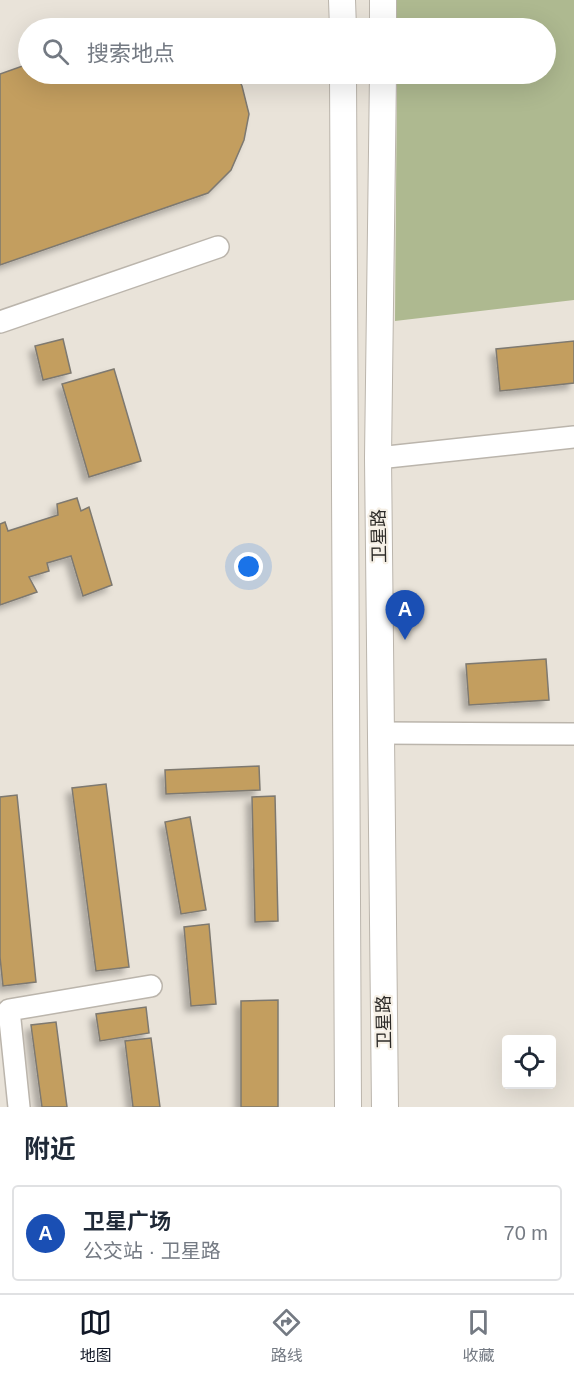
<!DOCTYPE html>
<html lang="zh">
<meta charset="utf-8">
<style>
:root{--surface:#fff;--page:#f2f2f3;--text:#1f2937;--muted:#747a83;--line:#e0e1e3;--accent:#111827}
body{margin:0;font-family:Arial,"Noto Sans SC",sans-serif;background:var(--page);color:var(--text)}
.controls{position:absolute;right:18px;bottom:18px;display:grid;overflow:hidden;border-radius:6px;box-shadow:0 6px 24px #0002}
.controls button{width:54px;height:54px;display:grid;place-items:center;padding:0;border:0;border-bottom:2px solid var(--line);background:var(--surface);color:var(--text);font:30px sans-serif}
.you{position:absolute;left:249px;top:567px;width:21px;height:21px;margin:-15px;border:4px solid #fff;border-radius:50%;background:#1a73e8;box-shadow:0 0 0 9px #1a73e833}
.badge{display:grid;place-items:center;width:39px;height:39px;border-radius:50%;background:var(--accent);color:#fff;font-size:20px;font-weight:700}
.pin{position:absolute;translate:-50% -50px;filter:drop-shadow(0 2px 3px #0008)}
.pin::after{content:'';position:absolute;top:32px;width:21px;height:18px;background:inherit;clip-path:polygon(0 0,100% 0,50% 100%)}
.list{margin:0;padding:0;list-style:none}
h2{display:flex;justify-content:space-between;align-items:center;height:78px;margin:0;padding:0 24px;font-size:26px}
h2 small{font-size:20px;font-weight:400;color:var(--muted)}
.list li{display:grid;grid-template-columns:39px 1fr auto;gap:18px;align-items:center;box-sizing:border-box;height:96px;margin:0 12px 12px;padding:0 12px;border:2px solid var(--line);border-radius:6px}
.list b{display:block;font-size:22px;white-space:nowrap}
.list p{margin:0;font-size:20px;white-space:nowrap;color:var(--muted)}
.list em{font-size:20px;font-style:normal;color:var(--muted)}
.icon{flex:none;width:33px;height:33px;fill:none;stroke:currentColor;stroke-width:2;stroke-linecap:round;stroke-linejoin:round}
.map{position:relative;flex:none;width:574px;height:1107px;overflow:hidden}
.search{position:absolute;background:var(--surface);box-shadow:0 6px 24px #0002;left:18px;right:18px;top:18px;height:66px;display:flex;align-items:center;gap:15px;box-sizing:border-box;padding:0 21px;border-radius:33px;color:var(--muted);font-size:22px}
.sheet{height:186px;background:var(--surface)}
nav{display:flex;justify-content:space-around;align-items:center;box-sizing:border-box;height:84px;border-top:2px solid var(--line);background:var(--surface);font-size:16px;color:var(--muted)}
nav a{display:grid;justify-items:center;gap:3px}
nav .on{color:var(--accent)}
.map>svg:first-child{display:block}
.green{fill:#aeb990}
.building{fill:#c39e5f;stroke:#7e7970;stroke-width:1.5;filter:url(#shadow)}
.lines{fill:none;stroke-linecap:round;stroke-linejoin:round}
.minor-casing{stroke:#bbb5ac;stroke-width:24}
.major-casing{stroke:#bbb5ac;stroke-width:28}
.minor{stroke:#fff;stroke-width:21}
.major{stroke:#fff;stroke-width:26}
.labels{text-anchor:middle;stroke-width:4.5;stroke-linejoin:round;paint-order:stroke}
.street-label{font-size:18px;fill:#2c2a27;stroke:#f6f0e6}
</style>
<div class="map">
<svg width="574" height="1107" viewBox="0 0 574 1107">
<defs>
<filter id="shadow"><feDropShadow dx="-5.5" dy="5.5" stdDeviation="3" flood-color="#0004"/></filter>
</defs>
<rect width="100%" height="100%" fill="#e9e3d9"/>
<path class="green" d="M397 0H574V300L395 321 397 74H546V28H397Z"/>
<path class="building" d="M149 22 187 28H188H132Z
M28 64V74H236L242 86 249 114 244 140 231 170 208 193 0 265V74Z
M63 339 71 373 43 380 35 346Z
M574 341V383L500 391 496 349Z
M114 369 141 461 89 477 62 384Z
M77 498 81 511 89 507 112 585 83 596 71 556 47 563 49 571 29 577 37 592 0 605V524L5 522 8 531 58 515 57 504Z
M546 659 549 700 469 705 466 664Z
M259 766 260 790 166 794 165 770Z
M106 784 129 967 96 971 72 788Z
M17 795 36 982 3 986 0 957V797Z
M275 796 278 921 255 922 252 797Z
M190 817 206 910 181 914 165 822Z
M209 924 216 1004 191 1006 184 927Z
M278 1000V1107H241V1001Z
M146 1007 149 1033 100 1041 96 1014Z
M56 1022 67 1107H42L31 1025Z
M151 1038 160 1107H133L125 1041Z"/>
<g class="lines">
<defs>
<path id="minor" d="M0 322 218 247
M378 458 574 437
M381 733 574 734
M19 1107 9 1010 151 986"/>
<path id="major" d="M342 0 343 28
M383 28V0
M343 74 348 1107
M383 74 378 458 385 1107"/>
</defs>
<use href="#minor" class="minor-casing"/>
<use href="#major" class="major-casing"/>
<use href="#minor" class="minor"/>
<use href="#major" class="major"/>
</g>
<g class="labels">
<g class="street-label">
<text transform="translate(379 536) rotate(-91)" y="6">卫星路</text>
<text transform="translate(384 1022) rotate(-91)" y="6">卫星路</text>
</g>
</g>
</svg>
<div class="controls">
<button><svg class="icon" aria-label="locate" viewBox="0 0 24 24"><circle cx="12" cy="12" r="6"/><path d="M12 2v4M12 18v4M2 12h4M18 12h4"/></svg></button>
</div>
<div class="you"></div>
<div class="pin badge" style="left:405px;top:640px;background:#1a4fb4">A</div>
<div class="search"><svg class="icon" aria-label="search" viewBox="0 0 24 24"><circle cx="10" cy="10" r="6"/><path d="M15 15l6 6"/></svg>搜索地点</div>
</div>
<section class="sheet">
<h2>附近<small></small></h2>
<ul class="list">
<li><span class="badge" style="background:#1a4fb4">A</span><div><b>卫星广场</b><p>公交站 · 卫星路</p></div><em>70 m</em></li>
</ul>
</section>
<nav>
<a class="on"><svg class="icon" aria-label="map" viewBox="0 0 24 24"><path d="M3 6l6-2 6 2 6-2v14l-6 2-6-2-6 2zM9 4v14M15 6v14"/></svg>地图</a>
<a><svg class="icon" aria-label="directions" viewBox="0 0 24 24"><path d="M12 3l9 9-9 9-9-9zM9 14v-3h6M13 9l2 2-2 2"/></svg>路线</a>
<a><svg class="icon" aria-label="saved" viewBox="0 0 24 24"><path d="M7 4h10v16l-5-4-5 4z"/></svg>收藏</a>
</nav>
